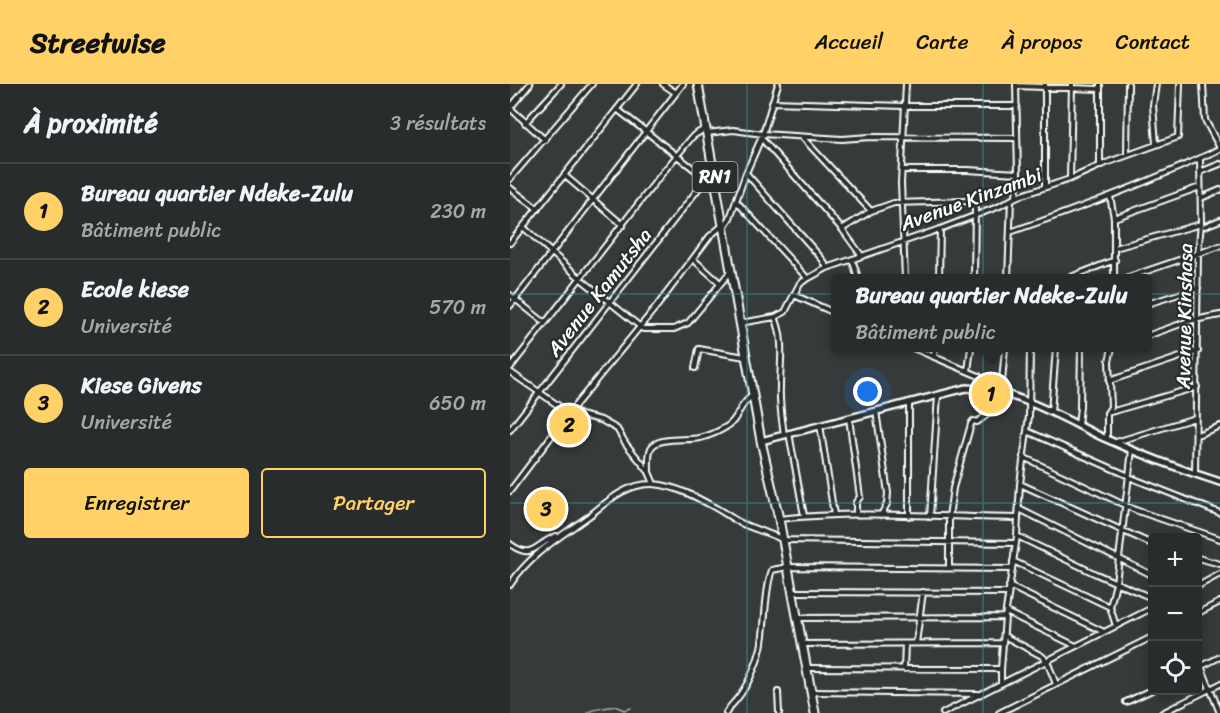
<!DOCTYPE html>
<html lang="fr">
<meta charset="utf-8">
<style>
:root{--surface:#292c2c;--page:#353838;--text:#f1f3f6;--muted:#a5a7a9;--line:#454848;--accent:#ffd166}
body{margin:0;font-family:Sriracha,sans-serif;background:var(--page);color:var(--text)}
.controls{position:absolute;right:18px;bottom:18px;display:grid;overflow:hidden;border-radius:6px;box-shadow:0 3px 15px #0003}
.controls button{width:54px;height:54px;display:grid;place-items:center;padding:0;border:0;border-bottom:2px solid var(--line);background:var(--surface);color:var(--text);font:30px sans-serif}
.you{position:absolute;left:358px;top:308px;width:21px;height:21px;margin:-15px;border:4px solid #fff;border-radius:50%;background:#1a73e8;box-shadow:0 0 0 9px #1a73e833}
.badge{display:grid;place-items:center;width:39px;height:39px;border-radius:50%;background:var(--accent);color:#111;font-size:20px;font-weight:700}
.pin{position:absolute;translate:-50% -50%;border:3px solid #fff;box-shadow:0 2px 6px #0006}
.popup{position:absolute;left:321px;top:190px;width:321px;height:78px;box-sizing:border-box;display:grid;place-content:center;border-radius:6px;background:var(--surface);filter:drop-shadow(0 2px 4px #0005);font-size:20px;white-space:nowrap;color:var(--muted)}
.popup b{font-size:22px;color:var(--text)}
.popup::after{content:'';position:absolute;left:50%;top:100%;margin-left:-12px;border:12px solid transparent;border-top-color:var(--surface)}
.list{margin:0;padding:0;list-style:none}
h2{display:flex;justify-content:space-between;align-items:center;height:78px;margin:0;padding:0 24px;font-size:26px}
h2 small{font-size:20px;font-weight:400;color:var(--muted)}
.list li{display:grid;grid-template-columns:39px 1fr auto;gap:18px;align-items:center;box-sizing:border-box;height:96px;padding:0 24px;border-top:2px solid var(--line)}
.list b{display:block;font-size:22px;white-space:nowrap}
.list p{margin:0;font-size:20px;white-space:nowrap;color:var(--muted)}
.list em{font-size:20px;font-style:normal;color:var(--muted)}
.actions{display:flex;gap:12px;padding:18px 24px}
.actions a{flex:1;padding:14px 0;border:2px solid var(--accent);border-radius:6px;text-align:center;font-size:21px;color:var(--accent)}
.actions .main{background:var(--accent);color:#111}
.icon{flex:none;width:33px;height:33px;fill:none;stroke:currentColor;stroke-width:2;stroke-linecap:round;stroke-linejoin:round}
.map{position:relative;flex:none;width:710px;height:629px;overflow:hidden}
header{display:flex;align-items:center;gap:36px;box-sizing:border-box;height:84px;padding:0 30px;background:var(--accent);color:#111}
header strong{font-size:28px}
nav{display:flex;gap:33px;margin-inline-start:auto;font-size:21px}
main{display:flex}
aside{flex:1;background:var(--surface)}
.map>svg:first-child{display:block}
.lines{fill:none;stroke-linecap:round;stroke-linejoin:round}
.stream{stroke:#adaeaf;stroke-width:1.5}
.street-casing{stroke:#fff;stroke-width:8}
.secondary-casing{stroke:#fff;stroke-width:10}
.highway-casing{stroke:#fff;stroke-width:11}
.street{stroke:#2a2d2e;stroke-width:4}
.secondary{stroke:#2a2d2e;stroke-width:5}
.highway{stroke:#2a2d2e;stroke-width:7}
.grid{fill:none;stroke:#3f918b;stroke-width:1.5;stroke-opacity:0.55}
.labels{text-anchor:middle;stroke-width:4.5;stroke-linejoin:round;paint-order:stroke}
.shield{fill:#2a2d2e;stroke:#bfc0c0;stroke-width:1.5}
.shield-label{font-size:18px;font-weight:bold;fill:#fff}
.street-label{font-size:20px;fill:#fff;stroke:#2a2d2e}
</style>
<header>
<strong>Streetwise</strong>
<nav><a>Accueil</a><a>Carte</a><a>À propos</a><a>Contact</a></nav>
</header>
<main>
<aside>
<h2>À proximité<small>3 résultats</small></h2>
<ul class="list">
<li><span class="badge">1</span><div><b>Bureau quartier Ndeke-Zulu</b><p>Bâtiment public</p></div><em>230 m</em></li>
<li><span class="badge">2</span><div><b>Ecole kiese</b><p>Université</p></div><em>570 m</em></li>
<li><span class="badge">3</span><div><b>Kiese Givens</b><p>Université</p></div><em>650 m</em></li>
</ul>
<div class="actions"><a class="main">Enregistrer</a><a>Partager</a></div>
</aside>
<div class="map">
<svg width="710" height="629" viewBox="0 0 710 629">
<rect width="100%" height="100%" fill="#373a3b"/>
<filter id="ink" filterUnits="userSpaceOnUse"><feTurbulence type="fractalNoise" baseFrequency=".0167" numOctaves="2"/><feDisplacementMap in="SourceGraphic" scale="12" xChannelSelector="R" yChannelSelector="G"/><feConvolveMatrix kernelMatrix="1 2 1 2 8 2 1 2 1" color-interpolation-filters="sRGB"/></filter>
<g filter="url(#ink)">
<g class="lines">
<path class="stream" d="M78 629C84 624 96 624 105 622L114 626 121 624"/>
<defs>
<path id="street" d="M153 0 166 9
M535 0V102
M646 0 643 21 646 60
M693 0 695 36 710 64
M506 2 590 5
M262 18 394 22H507
M0 24 35 56
M0 24 20 0
M107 25 198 96
M15 39 51 0
M197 49 223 46 253 50 332 55 360 53 507 54
M292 53 361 127
M251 54 332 145 351 171
M617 71 618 0
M590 82V0
M392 86H457L508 89
M690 88 710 80
M236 89 313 176 317 184
M54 91 113 141
M0 95 82 0
M560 95 562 0
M0 104 28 125
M600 112 604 134V194
M506 113 508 89 506 0
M691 114 710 106
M227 118 297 194
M604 134 690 103
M695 142 710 136
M13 143 71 195 133 245H164L178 239 220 188
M214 143 220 134 236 89 253 50 268 0
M332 145 361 127 384 119 458 117 465 125 464 194
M500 148C571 124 642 97 710 65
M0 159 127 0
M605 164 691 140
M183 175 210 199
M342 175 348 194
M395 194 391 99 396 0
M429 194 430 145
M498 194 501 116
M558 194 605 176
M616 194 710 162
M0 211 35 239
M284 211 325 229
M637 220 688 204
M0 222 173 0
M265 233C275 255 270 280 270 303 269 319 272 335 274 351
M230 239 265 233 275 228 290 199 317 184 430 145 490 122 506 113 560 95 596 79 668 53 670 0
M637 252 679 237 710 231
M403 264 469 292 476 299 477 305
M424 272 425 264
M0 284 154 87 183 52 196 44
M185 284 189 265 235 273
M458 287 461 264
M0 288 59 329
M599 297 688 267
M491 309 495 264
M399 318V432
M62 326 70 331 91 336 107 345 116 360 139 388 144 400
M366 327 378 409 377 420 371 431
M541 328 546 264
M597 329 687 303
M339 334 350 413 346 418V431
M310 341 324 431
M568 341 570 323 571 264
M0 346 189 104 204 92
M517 347 619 392
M279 349 294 432
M687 351 710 342
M597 355V329L601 323 599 277 602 264
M606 358 685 334
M513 373 625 426 710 455
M139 388C139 381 138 371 141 364 147 352 178 357 190 354 198 352 208 348 216 343 229 336 228 321 242 312
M685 390 688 170 691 140 690 75
M619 393 710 429
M510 400 642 460
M0 407 59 329 147 222 200 152 213 141
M509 425 642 491
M420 433 428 311
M269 435C347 426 429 433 508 434
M507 452 586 490 642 514
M0 460C23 477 25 460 46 452
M688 474 710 480
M503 477 600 523
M439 484V433L443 404 461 340 463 337 467 338 481 328 488 308
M0 501C20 470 50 453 79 432 98 417 117 399 143 400 168 402 190 415 211 427 218 431 224 436 231 439 240 444 266 451 273 456L505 459
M499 502 594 548
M688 502 710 490
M282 508 498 509
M496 528 566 562
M688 529 710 518
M287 534 495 533
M606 542 600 523 606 499 622 366
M494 552 532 572 537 577 546 600
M406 559 413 508
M292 560 493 559
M691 582 710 629
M296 584 491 585
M688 584 710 573
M394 585 395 560
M491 600V585L495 533 507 452 510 400 519 332 520 264
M268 608 269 629
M302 608 468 610
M616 618 642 606
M216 629C219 623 223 620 227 615 238 601 247 581 251 564 256 541 254 508 262 486L278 483 502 485
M433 629 642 524
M489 629 642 553
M652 629 710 600"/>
<path id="secondary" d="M251 357 456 304C505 305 550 333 594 354 630 370 672 386 710 398"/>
<path id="highway" d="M188 0 251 357 269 435 305 629"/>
</defs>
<use href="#street" class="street-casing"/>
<use href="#secondary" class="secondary-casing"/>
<use href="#highway" class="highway-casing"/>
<use href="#street" class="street"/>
<use href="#secondary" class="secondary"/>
<use href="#highway" class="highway"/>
</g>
</g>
<path class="grid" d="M237 0V629M473 0V629M0 210H710M0 419H710"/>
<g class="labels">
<rect class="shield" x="182.5" y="78" width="45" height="30" rx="4.5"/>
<g class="shield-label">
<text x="205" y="99">RN1</text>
</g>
<g class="street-label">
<text transform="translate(461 115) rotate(-20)" y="7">Avenue Kinzambi</text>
<text transform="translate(89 208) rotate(-52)" y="7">Avenue Kamutsha</text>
<text transform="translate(674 232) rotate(-89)" y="7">Avenue Kinshasa</text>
</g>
</g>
</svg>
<div class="controls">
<button>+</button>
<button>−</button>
<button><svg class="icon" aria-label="locate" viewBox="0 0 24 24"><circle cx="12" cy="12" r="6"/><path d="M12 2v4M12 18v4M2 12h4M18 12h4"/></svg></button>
</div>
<div class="you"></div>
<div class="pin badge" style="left:481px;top:310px">1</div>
<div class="popup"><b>Bureau quartier Ndeke-Zulu</b>Bâtiment public</div>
<div class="pin badge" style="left:59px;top:341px">2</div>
<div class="pin badge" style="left:36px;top:425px">3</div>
</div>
</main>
